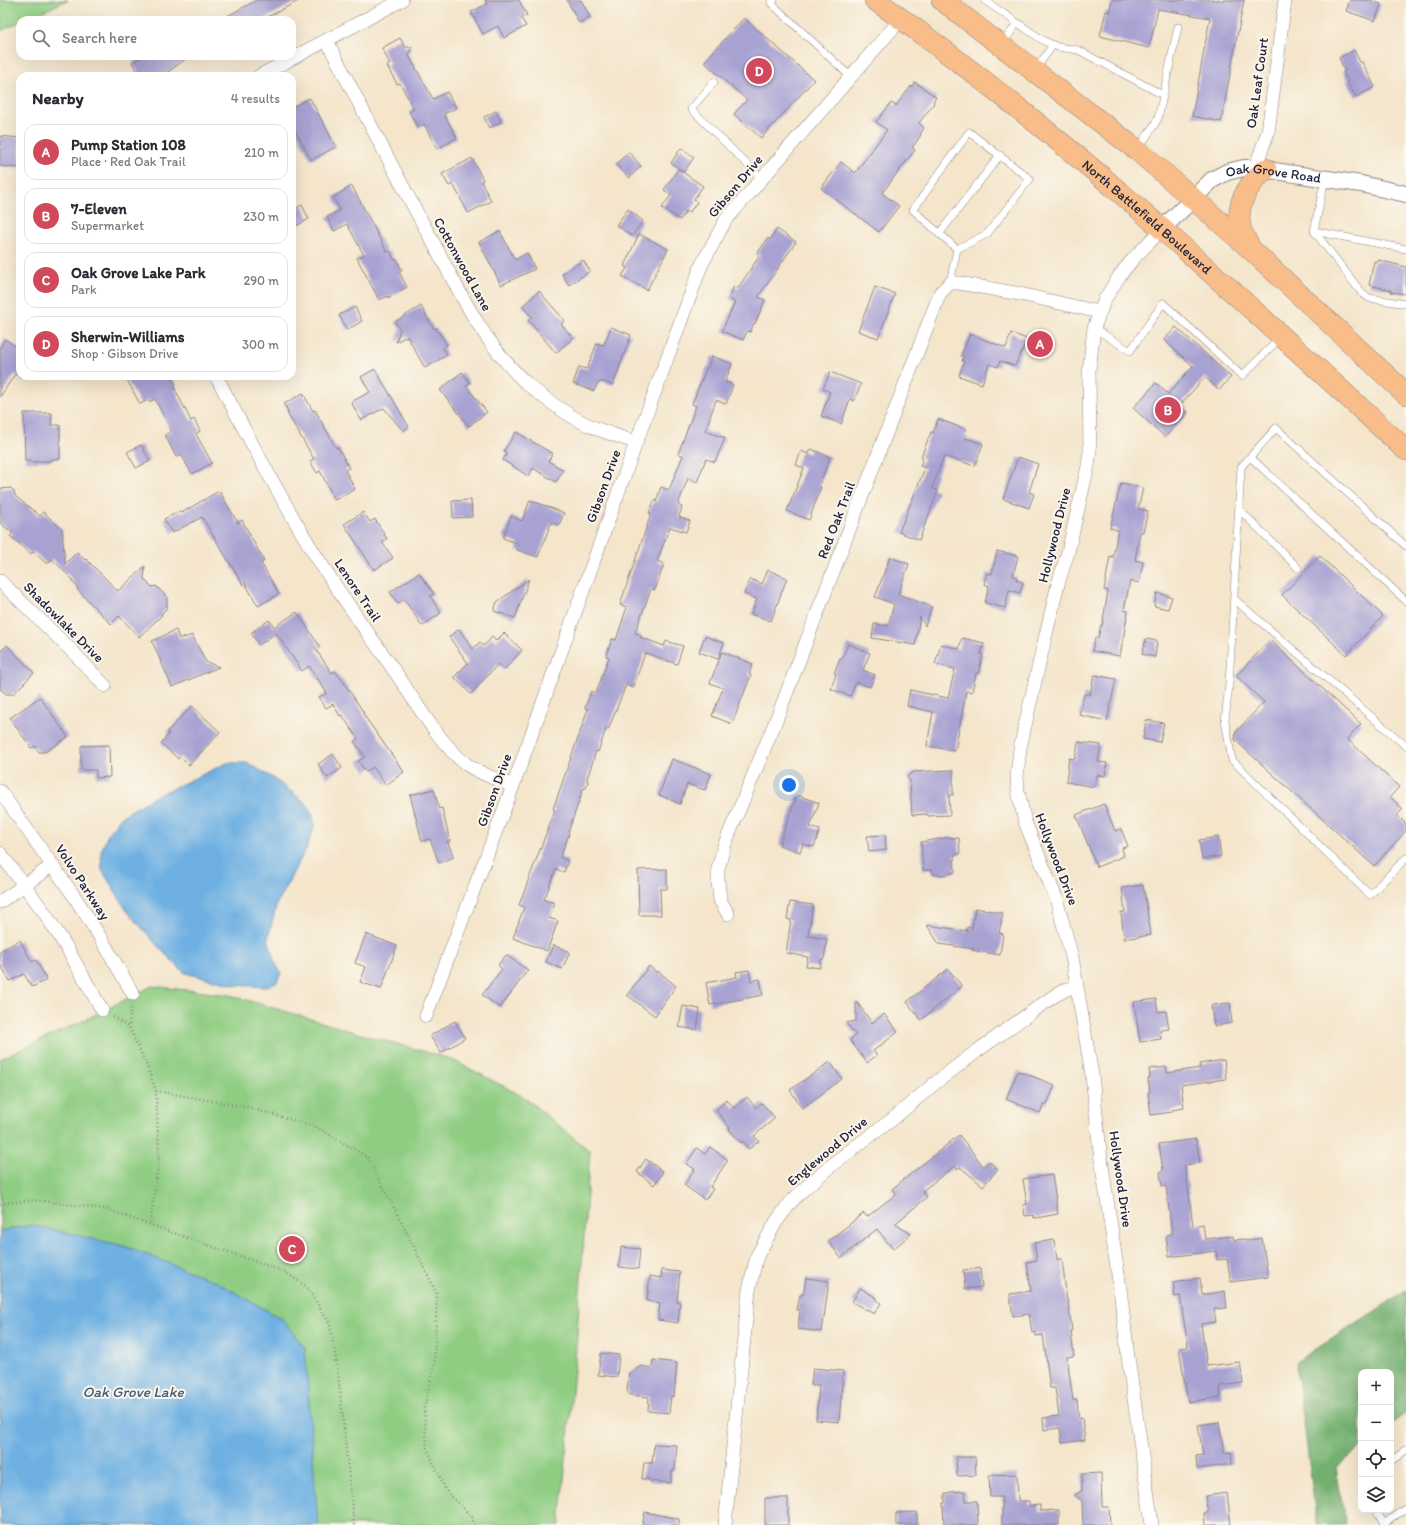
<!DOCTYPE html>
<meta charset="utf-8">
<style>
:root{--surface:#fff;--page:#f7f7f7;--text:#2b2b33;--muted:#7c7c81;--line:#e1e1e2;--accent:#d1495b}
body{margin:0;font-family:Itim,sans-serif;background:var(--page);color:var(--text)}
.controls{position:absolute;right:12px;bottom:12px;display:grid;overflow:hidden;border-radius:8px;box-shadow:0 4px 16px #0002}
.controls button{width:36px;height:36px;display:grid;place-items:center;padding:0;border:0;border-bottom:1px solid var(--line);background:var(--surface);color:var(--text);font:20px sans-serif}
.you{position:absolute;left:789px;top:785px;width:14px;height:14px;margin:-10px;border:3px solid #fff;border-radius:50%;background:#1a73e8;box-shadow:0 0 0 6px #1a73e833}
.badge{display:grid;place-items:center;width:26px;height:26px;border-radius:50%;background:var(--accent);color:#fff;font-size:13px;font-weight:700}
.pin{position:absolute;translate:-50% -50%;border:2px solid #fff;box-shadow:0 1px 4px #0006}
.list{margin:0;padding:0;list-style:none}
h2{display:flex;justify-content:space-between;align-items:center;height:52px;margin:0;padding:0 16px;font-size:17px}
h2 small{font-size:13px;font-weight:400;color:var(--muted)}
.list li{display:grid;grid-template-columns:26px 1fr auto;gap:12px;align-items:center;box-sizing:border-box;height:56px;margin:0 8px 8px;padding:0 8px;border:1px solid var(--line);border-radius:12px}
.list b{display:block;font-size:15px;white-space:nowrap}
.list p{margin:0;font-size:13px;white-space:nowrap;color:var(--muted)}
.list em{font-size:13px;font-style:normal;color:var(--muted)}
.icon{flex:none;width:22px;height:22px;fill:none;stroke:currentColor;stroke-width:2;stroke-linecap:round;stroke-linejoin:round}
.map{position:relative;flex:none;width:1406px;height:1525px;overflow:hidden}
.search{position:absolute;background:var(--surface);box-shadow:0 4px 16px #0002;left:16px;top:16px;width:280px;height:44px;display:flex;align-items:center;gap:10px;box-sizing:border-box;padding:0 14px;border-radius:12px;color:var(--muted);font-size:15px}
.panel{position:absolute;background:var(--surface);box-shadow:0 4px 16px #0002;left:16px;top:72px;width:280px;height:308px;border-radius:12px}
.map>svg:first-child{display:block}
.green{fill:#8fcd82;stroke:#58785e}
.forest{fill:#73b070;stroke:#4a6956}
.water{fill:#6eb0e2;stroke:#48698e}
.building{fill:#a8a2d3}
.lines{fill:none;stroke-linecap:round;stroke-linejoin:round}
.service-casing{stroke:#8b8483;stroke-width:8}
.minor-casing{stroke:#8b8483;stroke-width:14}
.tertiary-casing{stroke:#8b8483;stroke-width:18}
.primary-casing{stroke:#8b8483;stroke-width:22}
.path{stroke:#8b8483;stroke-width:2.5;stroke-dasharray:1 3;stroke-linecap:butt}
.service{stroke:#fff;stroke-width:7}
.minor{stroke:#fff;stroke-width:13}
.tertiary{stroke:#fff;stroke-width:16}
.primary{stroke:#f8bd89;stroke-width:21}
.labels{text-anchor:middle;stroke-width:4;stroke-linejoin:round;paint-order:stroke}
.street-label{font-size:14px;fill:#22223b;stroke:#fbf7ec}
.water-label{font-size:15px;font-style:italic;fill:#405b7e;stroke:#fbf7ec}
</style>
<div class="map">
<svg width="1406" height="1525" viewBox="0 0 1406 1525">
<rect width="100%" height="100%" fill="#fbf7ec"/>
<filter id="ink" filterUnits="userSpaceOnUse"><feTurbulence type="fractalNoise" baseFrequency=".025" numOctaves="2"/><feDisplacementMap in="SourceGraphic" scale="8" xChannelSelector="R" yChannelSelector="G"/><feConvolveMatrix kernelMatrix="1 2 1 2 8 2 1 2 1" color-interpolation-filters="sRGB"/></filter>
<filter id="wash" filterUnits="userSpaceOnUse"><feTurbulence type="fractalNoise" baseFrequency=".012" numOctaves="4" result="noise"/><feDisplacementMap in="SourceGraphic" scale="16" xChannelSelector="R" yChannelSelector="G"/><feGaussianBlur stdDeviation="0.9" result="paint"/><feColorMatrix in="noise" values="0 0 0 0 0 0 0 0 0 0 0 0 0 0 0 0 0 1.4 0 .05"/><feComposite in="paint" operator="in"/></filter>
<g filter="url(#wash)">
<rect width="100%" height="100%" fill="#f4e5cb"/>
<path class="green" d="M0 0H68L24 20H20V22L0 31Z
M152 986 230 995 361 1034 451 1059 524 1097 590 1151 576 1348 560 1525H0V1059L89 1018Z"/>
<path class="forest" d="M1406 1291V1413L1391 1424V1372H1361V1447L1336 1467 1346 1525H1317L1296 1362Z"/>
<path class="water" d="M227 763H248L273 778 306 803 312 813 315 824 307 847 277 903 268 938 274 960 281 973 277 982 267 987 234 985 185 973 163 952 127 911 102 870 101 851 109 832 122 816 154 797Z
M32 1225 124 1246 217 1282 282 1319 305 1348 318 1525H0V1231Z"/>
<g id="blocks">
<path class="building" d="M257 0H300L262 20H220Z
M485 0H519L527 15 521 18 526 26 504 38 498 26 483 34 471 12 487 4Z
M567 0H581L590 17 579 23Z
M1112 0H1244L1221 122 1192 116 1210 18 1158 9 1149 48 1100 36 1106 11 1109 12Z
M1350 0H1370L1381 4 1375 21 1346 11Z
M744 18 814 80 761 138 734 114 747 100 704 62Z
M400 38 405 47H412L408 54 433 99 447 92 456 108 444 114 457 138 437 149 424 124 418 128 409 112 414 109 400 83 397 84 387 66 390 64 382 48Z
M1354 50 1360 62H1362L1375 87 1356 97 1347 82 1348 81 1343 72 1345 71 1339 58Z
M142 56H190L162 76H141L132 63Z
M915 82 936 97 933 102 934 103 919 123 924 128 920 134 921 135 912 148 915 150 882 193 899 206 879 232 821 188 841 162 855 173 887 130 876 122 891 103 896 106 911 86 912 87Z
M310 98 336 147 311 160 292 124V107Z
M496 111 501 122 489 128 484 117Z
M0 136 20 138V168L0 166Z
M681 148 694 157 684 172 671 163Z
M629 152 641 166 629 178 616 164Z
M472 158 483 180 481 181 491 201 468 213 453 184 449 186 442 174Z
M678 169 703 186 694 199 697 202 689 213 686 211 680 220 662 208 671 195 664 190Z
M352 186 387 252 390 251 394 260 396 259 402 270 399 272 407 287 388 298V296L379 300 357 258 364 255 347 224 334 231 327 217 340 210 333 197Z
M302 205 309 219 292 228V210Z
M628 209 643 221 632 236 616 225Z
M777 229 796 242 758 297 765 300 755 324 754 323 750 332 747 331 743 340 722 331 735 302 729 299 734 286 738 288 760 255 757 254 768 238 770 240Z
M500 231 515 260 527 253 535 269 501 285 479 242Z
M639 234 668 249 647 290 622 276 627 268 624 266Z
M583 260 590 271 569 285 562 274Z
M1378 260 1406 267V294L1391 292V290L1369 285 1374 261 1378 262Z
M875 287 895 294 878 338 858 331Z
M539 291 565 321 561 324 573 338 556 353 528 320 532 317 522 306Z
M421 306 434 329 436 328 447 345 443 348 447 355 425 368 407 336 396 342 400 329 395 322Z
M355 307 362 321 347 330 339 315Z
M611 327 631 335 613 385 601 381 600 383H598L594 391 573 384 579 367 587 369 597 343 604 345Z
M1176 327 1231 377 1219 390 1205 377 1180 405 1188 413 1165 437 1133 408 1156 383 1168 394 1193 366 1164 340Z
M1011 333 1027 339 1015 366 1000 361 998 367 989 364 982 384 959 376 964 362 962 361 964 356H961L970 334 1006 348Z
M5 339 20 349V377L15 374 0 397V348Z
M712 356 732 364 725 382 733 385 726 404 716 400 705 431 725 438 715 462 706 459 697 482 688 478 678 505 682 507 679 517 690 521 686 532 670 527 657 561 664 564 655 590 651 589 635 633 641 635 640 637 664 646 666 641 683 646 677 664 645 653 633 688 626 685 608 730 606 729 598 752 596 751 587 779 588 782 586 788 583 789 568 833 569 834 560 857 568 861 564 872 556 869 544 900 555 903 549 918 558 921 547 951 513 938 524 907 519 905 555 810 553 809 588 709 585 708 591 691 596 693 609 657 606 656 612 639 616 640 627 607 620 605 651 514 649 513 654 501 656 502 661 487 669 490 683 455 678 454 696 406 692 404 707 367H708Z
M375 369 409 427 403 431 384 408 361 420 351 402 370 392 361 377Z
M462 372 470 383 466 386 487 412 469 426 440 390Z
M830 372 861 384 854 401 850 399 841 424 821 416 830 392 823 389Z
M125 376H171L176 385 174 386 176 388 175 389 191 421 194 419 200 431 196 434 212 463 192 474 181 454 176 457 165 435 171 431 155 399 149 402 148 400 140 404Z
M303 393 313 411 315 410 336 448 338 447 349 468 345 470 355 489 335 500 320 471 317 473 310 461 314 459 287 413H289L284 404Z
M24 413H52L51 425H60V459H51V461H39L37 462 25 461Z
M938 419 967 430 965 438 983 444 975 466 944 456 932 488 938 491 919 540 899 532 925 468 920 466 923 458 921 457 931 432 933 433Z
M516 432 553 454 548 461 563 470 556 482 533 468 528 476 503 460 507 453 504 451Z
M141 445 150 461 136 468 127 452Z
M811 449 830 457 819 486 821 487 809 520 787 511 804 468 796 465 801 451 809 454Z
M1018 457 1038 464 1029 492 1034 494 1029 508 1003 499Z
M1121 483 1143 488 1138 509 1148 511 1143 532H1140L1135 560 1143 562 1139 583 1130 581 1124 610 1128 611 1120 656 1092 651 1095 638H1098L1101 625 1102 626 1108 591 1104 590 1110 556 1113 557 1118 530 1110 528Z
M11 488 14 491 15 496 40 516 43 512 62 529 65 564 77 552 85 560 86 559 118 591 145 566 144 579 152 587 156 586 167 597V608L161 614 162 615 139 637 119 616 111 624 77 589 78 588 72 581 73 580 52 559 47 564 35 553 33 552 31 554 10 536 13 533 0 523V489Z
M219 491 238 523 242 520 264 561 261 563 279 594 258 606 245 583 243 585 202 517 172 533 164 519 180 511 181 513Z
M471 500 472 517 453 518 452 501Z
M530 500 564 513 559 525 551 523 538 557 517 550 519 544 503 538 511 516 522 521Z
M363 512 370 522 375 519 387 539 382 542 393 558 374 570 344 524Z
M997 551 1018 556 1013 576 1017 577 1016 580 1023 582 1020 593 1009 590 1005 608 985 603 989 586 984 584 987 573 992 574Z
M1320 556 1383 616 1346 655 1282 595Z
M890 557 909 564 898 594 932 607 925 626 920 617 915 645 872 638 874 624 888 626 894 604 875 597Z
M768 570 787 578 771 621 751 614 757 599 744 594 750 579 762 584Z
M419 573 434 594 430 596 441 613 422 626 404 599 398 604 390 592Z
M529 579 515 618 494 611 497 602Z
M1157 593 1172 597 1168 609 1154 606Z
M297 612 320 647 316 650 332 673 335 671 343 681 364 713 363 714 404 772 386 785 373 767 366 772 358 761 365 757 354 741 358 739 342 715 340 716 333 704 326 708 319 697 327 693 309 666 302 671 276 633 259 645 251 633 269 620 274 627Z
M459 629 473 649 480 642 484 646 492 637 496 641 504 633 522 650 504 670 498 664 471 694 454 677 468 663 449 637Z
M176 630 179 639 184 636V638L192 635 206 662 219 667 172 687 152 641Z
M705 636 724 643 718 659 699 652Z
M962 638 984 643 981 654H983L978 674 976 673 972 692 966 691 955 751 927 746 933 712 907 706 910 690 948 698 955 669 935 664 941 644 959 649Z
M1146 639 1157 641 1155 657 1142 654Z
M1270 640 1361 724 1347 739 1399 787 1390 797 1403 809 1397 815 1406 824V831L1374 866 1235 740 1236 732 1264 702 1236 676Z
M848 644 870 653 863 670 875 675 870 687 856 682 850 696 831 689 836 674 834 673 840 658 842 659Z
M7 645 34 673 13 694H6L0 689V652Z
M722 652 753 664 749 674 751 675 732 724 712 716 723 688 710 683Z
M1094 675 1116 679 1107 721 1079 715 1084 694 1090 695Z
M40 697 68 737 45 752H39L35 746 31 748 10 718Z
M192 706 220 732 189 765 180 757 178 759 161 743 169 734 167 732Z
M1146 720 1164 723 1160 742 1143 739Z
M1078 742 1101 745 1098 762 1107 763 1105 776 1097 775 1095 787 1066 782 1069 758 1075 759Z
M109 745 110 777 96 778V770H81V746Z
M333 754 342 768 327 778 318 764Z
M672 759 711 774 705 790 687 784 680 804 659 795Z
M953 770V795H949L950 815 928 816 927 814 912 815 910 781 907 777 913 772Z
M434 789 439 809 442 808 450 841H447L454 857 439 863 430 839 422 841 410 795Z
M797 795 819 803 810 827 820 830 814 847 803 844 800 852 779 845Z
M1104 804 1115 831 1121 829 1128 846 1122 848 1124 856 1097 867 1076 815Z
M885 835 886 850 869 852 867 836Z
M951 837V838H959L960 854 954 855 955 872 944 875 933 874 932 870H923L921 842Z
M1218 837 1221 856 1202 859 1199 840Z
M667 869V889H660L661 915H639L638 870Z
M1143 885 1151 935 1124 939 1121 912H1125L1122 888Z
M790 902 813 905 808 936 827 939 824 959H821L820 968 806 966 808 957 786 953 791 920 787 919Z
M975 908 1003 913 999 933 1003 934 1000 955 972 950 974 949 939 944 927 925 967 931V927L972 928Z
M366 934 397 946 381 989 360 982 366 967 355 963Z
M20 940 32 962 36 960 47 980 32 987 24 974 10 981 0 964V951Z
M553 945 570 952 562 969 546 962Z
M506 955 528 970 500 1008 482 995 502 969 498 965Z
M649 966 657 973 658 971 676 986 655 1016 627 995Z
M948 969 962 986 921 1020 907 1002Z
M749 970 751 981 760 979 763 995 710 1005 706 983 737 977 736 972Z
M1156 999 1158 1012 1166 1011 1169 1029 1160 1030 1161 1039 1140 1042 1134 1002Z
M856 1001 872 1023 884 1014 898 1032 873 1051 877 1055 867 1063 850 1040 856 1035 846 1023 856 1021Z
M1230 1003 1232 1023 1214 1026 1211 1005Z
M683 1006 700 1009 697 1030 679 1027Z
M455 1021 465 1038 441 1053 430 1036Z
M1224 1060 1226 1079 1181 1085 1184 1108 1172 1110V1112L1151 1115 1148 1092H1150L1148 1078H1150L1149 1069 1166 1067 1167 1073 1200 1068 1199 1064Z
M830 1062 842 1079 802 1108 790 1090Z
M1018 1071 1055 1085 1047 1104H1044L1040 1113 1006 1099Z
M747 1097 756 1108 762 1103 775 1118 754 1136 759 1141 749 1149 742 1141 741 1143 729 1129 730 1128 716 1110 727 1100 734 1108Z
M959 1135 984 1167 989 1161 998 1169 983 1186 960 1167 957 1169 955 1166 922 1191 927 1197 895 1224 911 1234 893 1249 877 1229 841 1258 828 1241 864 1213 867 1217 896 1194 892 1189Z
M1196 1139 1200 1163 1185 1165 1193 1226 1203 1224 1205 1239 1233 1236 1234 1240 1244 1239V1241L1262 1238 1268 1277 1231 1282 1227 1259 1217 1260 1216 1251 1169 1257 1166 1235 1172 1234 1166 1186H1162L1160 1172 1163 1171 1159 1144Z
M710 1147 728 1160 710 1187 713 1189 705 1200 684 1185 695 1169 686 1164 697 1148 705 1154Z
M646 1159 663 1172 654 1185 637 1172Z
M1052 1175 1058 1214 1036 1218 1033 1217V1215L1025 1216 1023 1205 1027 1204 1023 1179Z
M1054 1240 1057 1259H1062L1067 1301H1068L1072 1331H1071L1074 1356 1067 1357 1073 1400H1077L1079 1419 1082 1418 1085 1440 1062 1443 1060 1428 1044 1430 1043 1418 1059 1416 1055 1388H1050L1043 1335 1036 1336V1332L1032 1333 1029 1314 1013 1316 1010 1294 1031 1291 1027 1262 1037 1260 1034 1243Z
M621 1247 640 1249 638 1269 619 1267Z
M980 1268 982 1287 965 1289 963 1270Z
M662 1270 680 1272 677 1302H680L678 1323 658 1320 660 1303 647 1301 650 1276 661 1278Z
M806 1278 829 1281 822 1332 798 1329 800 1310H797L800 1295H803Z
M1200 1278 1202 1295 1225 1291 1227 1308 1214 1309 1216 1322 1201 1324 1207 1366 1240 1362 1243 1383 1220 1386 1221 1397 1188 1402 1179 1348 1188 1347 1180 1296 1175 1297 1173 1282Z
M860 1288 877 1298 876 1300 881 1303 874 1314 852 1302Z
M601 1353 619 1355 617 1377 598 1375Z
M653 1360 677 1363 674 1396H671L669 1413 648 1411 649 1397 630 1395 627 1391 629 1373 641 1366 652 1368Z
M813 1368 843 1371 839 1422 816 1420 819 1385H811Z
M1219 1422 1224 1453 1231 1452 1232 1464 1197 1469 1196 1456 1203 1455 1198 1425Z
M654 1444 677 1445 675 1468 674 1471H672L671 1483 649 1481V1479H642L644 1463H652Z
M956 1457H975L976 1475 957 1476Z
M1101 1473 1102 1507H1109L1110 1525H1083L1082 1501 1074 1495 1082 1491V1474Z
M1017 1474 1018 1501H1029V1506L1040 1505V1511L1059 1510V1525H1002V1497H990L989 1475Z
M965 1491 966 1501H977L978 1525H944L943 1503H945V1493H950V1492Z
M1227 1493 1231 1525H1205L1204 1513H1208L1205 1496Z
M765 1498H788V1525H765Z
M645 1512 679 1519V1525H642Z
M917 1512V1525H896V1513Z"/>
</g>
</g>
<g filter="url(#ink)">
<use href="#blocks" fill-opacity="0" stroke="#8b8483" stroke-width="1"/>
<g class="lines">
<defs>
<path id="service" d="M774 0 771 3 851 77
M984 0 1044 41 1058 47 1078 50 1163 95
M1002 45 1017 23
M1035 70 1053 45
M714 82 691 109 762 179
M969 132 1030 179 987 234 957 249 913 210Z
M1139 148 1158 119 1178 27
M1314 231 1325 179
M939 234 1000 155
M1406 249 1314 231 1361 292 1369 298 1406 304
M950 283 957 249
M1094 328 1130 351 1163 303 1242 376 1280 338
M1250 457 1406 601
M1239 509 1298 568
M1406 546 1276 428 1241 467 1229 685 1225 720 1232 760 1370 895 1406 858
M1234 599 1406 746
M1391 1461 1406 1450
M1376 1510 1384 1524 1406 1508"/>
<path id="minor" d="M327 41C362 109 397 177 434 244 460 293 484 344 525 382 544 398 570 418 593 427 607 433 621 437 636 443
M259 76 402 0
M1255 168 1268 132 1285 0
M216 376C246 432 275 489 308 543 335 588 366 630 396 673 415 701 440 744 466 764 480 774 497 779 513 786
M0 581 72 651 105 686
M0 791 74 896 102 940 133 994
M0 853 44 912 67 948 102 1010
M0 902 53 865
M728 914 720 900 718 881V869L724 846 777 718 940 293 950 283H959L1020 294 1099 312
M426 1016 513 786 636 443 701 266 725 221 901 19
M725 1525 749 1290 757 1256 776 1222 791 1202 805 1188 838 1160 894 1118 934 1084 977 1051 1054 996 1067 989 1077 987
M1152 1525 1128 1357 1120 1288 1100 1152 1092 1075 1072 957 1056 898 1025 822 1018 791 1017 776 1020 748 1042 651 1058 584 1068 552 1088 466 1090 452 1089 371 1094 328 1105 299 1120 275 1133 259 1162 229"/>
<g id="tertiary">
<path id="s1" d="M1162 229 1212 180 1227 172 1244 168H1255L1361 184 1406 194"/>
</g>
<g id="primary">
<path id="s2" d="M875 0C1065 134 1235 293 1406 450"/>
<path d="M942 0 1137 150 1244 243 1406 394"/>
<path d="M1249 246C1246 240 1241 232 1240 226 1236 202 1248 184 1266 169"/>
</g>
</defs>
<use href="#service" class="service-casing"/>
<use href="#minor" class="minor-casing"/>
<use href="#tertiary" class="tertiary-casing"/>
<use href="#primary" class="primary-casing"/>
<path class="path" d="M131 1008 129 1027 146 1064 156 1091 159 1158 150 1225
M113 1017 129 1027
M156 1091 247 1107 317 1127 367 1157 399 1217 437 1294 434 1366 424 1408 427 1448 446 1491 472 1517 474 1525
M0 1204 34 1200 105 1209 285 1272 307 1287 330 1324 338 1372 354 1525"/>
<use href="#service" class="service"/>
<use href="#minor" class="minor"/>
<use href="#tertiary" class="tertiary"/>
<use href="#primary" class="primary"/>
</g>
</g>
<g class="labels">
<g class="street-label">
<text transform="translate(1257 83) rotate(-82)" y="5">Oak Leaf Court</text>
<text dy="5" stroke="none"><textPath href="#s1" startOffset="134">Oak Grove Road</textPath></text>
<text transform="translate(735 186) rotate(-50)" y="5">Gibson Drive</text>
<text dy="5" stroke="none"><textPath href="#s2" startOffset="348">North Battlefield Boulevard</textPath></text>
<text transform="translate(463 264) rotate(61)" y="5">Cottonwood Lane</text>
<text transform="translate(603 486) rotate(-70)" y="5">Gibson Drive</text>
<text transform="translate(836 520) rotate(-69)" y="5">Red Oak Trail</text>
<text transform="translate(1054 535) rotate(-76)" y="5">Hollywood Drive</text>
<text transform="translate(358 590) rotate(56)" y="5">Lenore Trail</text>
<text transform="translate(64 622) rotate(45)" y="5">Shadowlake Drive</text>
<text transform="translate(494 790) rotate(-70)" y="5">Gibson Drive</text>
<text transform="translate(1057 859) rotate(69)" y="5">Hollywood Drive</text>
<text transform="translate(83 882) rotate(57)" y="5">Volvo Parkway</text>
<text transform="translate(827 1151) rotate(-40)" y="5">Englewood Drive</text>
<text transform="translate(1121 1179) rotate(82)" y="5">Hollywood Drive</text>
</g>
<g class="water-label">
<text x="133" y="1397">Oak Grove Lake</text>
</g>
</g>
</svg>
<div class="controls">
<button>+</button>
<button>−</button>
<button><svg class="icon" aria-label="locate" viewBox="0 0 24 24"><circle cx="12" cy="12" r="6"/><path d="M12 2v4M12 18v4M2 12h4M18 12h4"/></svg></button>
<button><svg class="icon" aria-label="layers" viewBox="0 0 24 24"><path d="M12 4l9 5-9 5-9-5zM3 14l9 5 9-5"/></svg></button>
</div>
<div class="you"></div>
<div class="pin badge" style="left:1040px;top:344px">A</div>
<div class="pin badge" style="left:1168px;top:410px">B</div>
<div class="pin badge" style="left:292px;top:1249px">C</div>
<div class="pin badge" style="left:759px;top:71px">D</div>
<div class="search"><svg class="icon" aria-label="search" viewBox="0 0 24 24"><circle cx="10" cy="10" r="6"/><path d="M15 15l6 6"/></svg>Search here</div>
<section class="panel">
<h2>Nearby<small>4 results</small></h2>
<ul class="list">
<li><span class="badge">A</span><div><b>Pump Station 108</b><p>Place · Red Oak Trail</p></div><em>210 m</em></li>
<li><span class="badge">B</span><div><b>7-Eleven</b><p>Supermarket</p></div><em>230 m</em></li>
<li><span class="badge">C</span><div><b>Oak Grove Lake Park</b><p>Park</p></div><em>290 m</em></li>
<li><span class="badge">D</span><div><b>Sherwin-Williams</b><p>Shop · Gibson Drive</p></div><em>300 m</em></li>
</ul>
</section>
</div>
